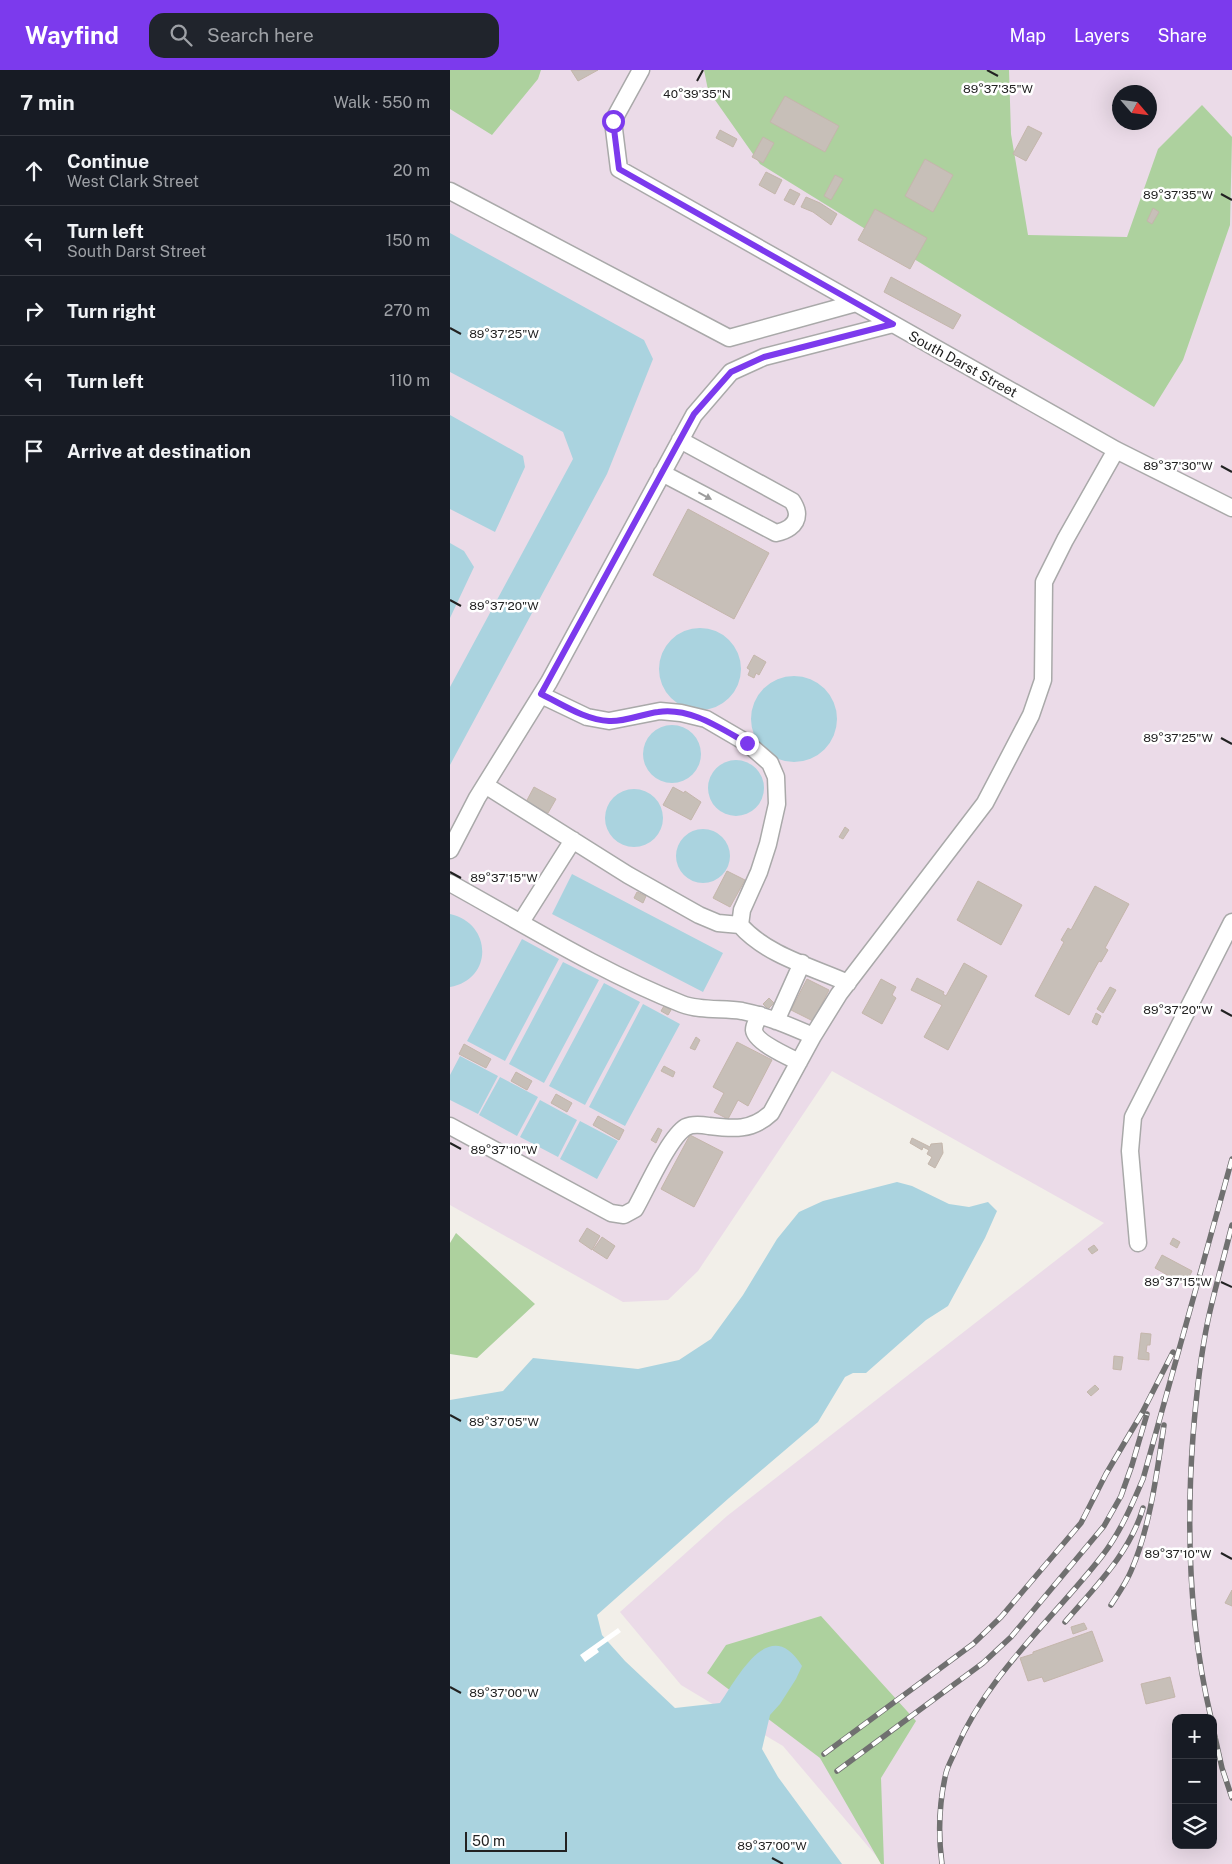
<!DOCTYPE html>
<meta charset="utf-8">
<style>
:root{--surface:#171b24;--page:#20242c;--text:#f1f3f6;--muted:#9ea1a6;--line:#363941;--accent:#7c3aed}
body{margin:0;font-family:"Public Sans",sans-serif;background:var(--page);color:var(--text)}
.controls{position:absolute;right:15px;bottom:15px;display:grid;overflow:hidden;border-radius:10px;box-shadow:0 5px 20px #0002}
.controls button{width:45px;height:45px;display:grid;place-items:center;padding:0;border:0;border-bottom:1px solid var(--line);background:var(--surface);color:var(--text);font:25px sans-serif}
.compass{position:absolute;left:662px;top:15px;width:45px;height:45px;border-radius:50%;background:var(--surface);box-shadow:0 5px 20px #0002;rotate:118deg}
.scale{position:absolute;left:15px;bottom:12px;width:102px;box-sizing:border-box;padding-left:5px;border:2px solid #222;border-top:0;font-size:14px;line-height:18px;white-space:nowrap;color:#222;-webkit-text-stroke:4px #fff;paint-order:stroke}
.stop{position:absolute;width:15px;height:15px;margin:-11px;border:4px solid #7c3aed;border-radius:50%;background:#fff}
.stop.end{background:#7c3aed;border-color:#fff;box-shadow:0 1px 5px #0008}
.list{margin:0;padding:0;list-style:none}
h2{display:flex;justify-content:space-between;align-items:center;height:65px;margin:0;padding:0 20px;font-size:21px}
h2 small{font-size:16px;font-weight:400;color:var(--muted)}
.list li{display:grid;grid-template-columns:32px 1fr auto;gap:15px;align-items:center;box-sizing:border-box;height:70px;padding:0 20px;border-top:1px solid var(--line)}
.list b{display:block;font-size:19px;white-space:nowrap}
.list p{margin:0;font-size:16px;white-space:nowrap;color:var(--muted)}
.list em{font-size:16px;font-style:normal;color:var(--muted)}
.icon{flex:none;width:28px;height:28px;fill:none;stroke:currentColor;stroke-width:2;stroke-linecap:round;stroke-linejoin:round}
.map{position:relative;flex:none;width:782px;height:1794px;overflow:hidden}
header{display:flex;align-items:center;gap:30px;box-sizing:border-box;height:70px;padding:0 25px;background:var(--accent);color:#fff}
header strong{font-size:24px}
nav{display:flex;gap:28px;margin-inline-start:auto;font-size:18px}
.search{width:350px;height:45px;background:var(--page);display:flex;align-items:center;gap:12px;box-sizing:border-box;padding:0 18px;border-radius:15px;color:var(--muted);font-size:19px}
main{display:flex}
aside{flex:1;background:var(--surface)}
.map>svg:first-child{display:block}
.industrial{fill:#ebdbe8;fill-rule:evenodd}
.forest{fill:#add19e}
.water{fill:#aad3df}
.pier{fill:#fff}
.building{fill:#c7bfb8;stroke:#c4b6ab}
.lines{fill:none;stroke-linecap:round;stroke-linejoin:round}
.minor-casing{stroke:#a9a9a9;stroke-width:19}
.minor{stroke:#fff;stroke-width:16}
.rail-casing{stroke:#707070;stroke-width:5.5}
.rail{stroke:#fff;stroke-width:4;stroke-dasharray:11;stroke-linecap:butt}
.oneway{fill:#9c9c9c}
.route{stroke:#7c3aed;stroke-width:6}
.ticks{fill:none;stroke:#222;stroke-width:2}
.labels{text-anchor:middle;stroke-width:5;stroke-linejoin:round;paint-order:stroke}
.street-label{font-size:14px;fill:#222;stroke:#fff}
.ticks-label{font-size:12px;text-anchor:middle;fill:#222;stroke:#fff;stroke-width:5;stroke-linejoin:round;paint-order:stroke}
</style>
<header>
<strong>Wayfind</strong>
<div class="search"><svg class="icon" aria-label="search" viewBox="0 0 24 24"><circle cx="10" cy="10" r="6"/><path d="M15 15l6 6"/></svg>Search here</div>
<nav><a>Map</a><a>Layers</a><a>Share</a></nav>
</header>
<main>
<aside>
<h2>7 min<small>Walk · 550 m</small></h2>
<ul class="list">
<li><svg class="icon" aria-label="ahead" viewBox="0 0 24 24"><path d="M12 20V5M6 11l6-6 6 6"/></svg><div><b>Continue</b><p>West Clark Street</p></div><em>20 m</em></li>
<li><svg class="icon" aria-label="left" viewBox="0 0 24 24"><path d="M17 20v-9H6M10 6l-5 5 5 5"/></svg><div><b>Turn left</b><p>South Darst Street</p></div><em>150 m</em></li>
<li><svg class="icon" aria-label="right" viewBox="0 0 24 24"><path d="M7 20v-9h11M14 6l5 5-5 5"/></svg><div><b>Turn right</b></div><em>270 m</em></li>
<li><svg class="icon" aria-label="left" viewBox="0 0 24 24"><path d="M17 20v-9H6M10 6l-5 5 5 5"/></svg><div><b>Turn left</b></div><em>110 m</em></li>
<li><svg class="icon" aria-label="arrive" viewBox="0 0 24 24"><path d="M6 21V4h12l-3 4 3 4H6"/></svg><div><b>Arrive at destination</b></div></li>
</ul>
</aside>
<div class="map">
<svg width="782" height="1794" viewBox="0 0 782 1794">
<rect width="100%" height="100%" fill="#f2efe9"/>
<path class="industrial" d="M0 0H782V1794H433L333 1676 231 1615 170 1542 277 1446 654 1153 382 1001 248 1201 218 1230 173 1232 0 1135ZM670 22H700V52H670ZM726 1648H763V1775H726Z"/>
<path class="forest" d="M0 0H91L88 9 42 65 0 39Z
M254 0H559L561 64 578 165 677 167 708 79 752 35 782 67 780 155 733 290 704 337 310 94 258 20Z
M6 1163 85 1234 27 1288 0 1284V1173Z
M371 1546 466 1651 431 1708 434 1794H431L370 1688 257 1603 276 1575Z"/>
<path class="water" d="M0 163 194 270 203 289 157 404 0 695V617L123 389 113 362 0 302Z
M0 345 73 386 75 397 45 462 0 439Z
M0 473 14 481 24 497 0 548Z
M209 599a41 41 0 1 1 82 0a41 41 0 1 1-82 0Z
M301 649a43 43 0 1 1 86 0a43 43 0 1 1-86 0Z
M193 684a29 29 0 1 1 58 0a29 29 0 1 1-58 0Z
M258 718a28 28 0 1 1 56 0a28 28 0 1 1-56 0Z
M155 748a29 29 0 1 1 58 0a29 29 0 1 1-58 0Z
M226 786a27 27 0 1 1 54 0a27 27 0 1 1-54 0Z
M122 804 273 883 253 922 102 844Z
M0 844C42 853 44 909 0 917Z
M72 869 109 889 55 991 17 971Z
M113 892 149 910 94 1013 59 994Z
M154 913 190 932 135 1035 99 1016Z
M193 934 230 954 175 1056 139 1037Z
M10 986 48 1006 28 1044 0 1030V1005Z
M50 1007 88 1027 67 1066 29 1045Z
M90 1030 127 1050 108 1087 70 1067Z
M130 1051 168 1071 147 1109 110 1089Z
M447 1112 462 1116 499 1134 519 1137 538 1132 547 1141 535 1168 498 1236 476 1250 416 1303H403L395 1307 368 1352 279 1428 147 1545 152 1565 175 1591 225 1638 270 1633C289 1605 320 1544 352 1596L346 1609 330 1634 320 1645 312 1679 328 1707 392 1794H0V1330L53 1321 83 1288 188 1299 229 1290 261 1269 293 1225 327 1169 349 1142 373 1131Z"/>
<path class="pier" d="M168 1558 171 1562 147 1579 149 1582 135 1592 130 1585Z"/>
<path class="building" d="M121 0H148L128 11Z
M335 26 389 56 375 82 320 52Z
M578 56 592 63 576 91 563 84Z
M270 60 287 69 283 77 266 68Z
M313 67 324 73 313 93 302 87Z
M475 89 503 105 483 142 455 126Z
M316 102 332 110 325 124 309 115Z
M385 105 393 109 381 130 374 126Z
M340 119 350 124 344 135 334 130Z
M356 127 370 133 387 144 381 155 363 142 351 137Z
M703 138 709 142 702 154 697 151Z
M425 139 477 168 460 199 408 170Z
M441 207 511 245 503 259 434 222Z
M238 439 319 483 284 549 203 505Z
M304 585 316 592 309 605 306 603 304 608 298 605 300 600 297 598Z
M84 717 106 729 98 743 76 732Z
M223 717 234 723 235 721 251 732 241 750 213 735Z
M395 757 399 760 393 769 389 767Z
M277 801 295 810 280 837 263 828Z
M528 811 572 835 551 875 507 850Z
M645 816 679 834 655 878 658 880 651 892 649 891 619 945 585 926 614 872 611 870 618 858 621 860Z
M187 822 196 826 193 833 184 828Z
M514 893 537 906 498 980 474 967 492 935 461 920 467 908 494 922 493 924 496 926Z
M357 909 379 920 363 951 341 940Z
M431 909 446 917 442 925 446 928 432 954 412 943Z
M660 917 666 920 653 943 647 939Z
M319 928 324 933 318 939 313 934Z
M214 936 221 940 218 945 211 941Z
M646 943 651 946 647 955 642 952Z
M246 967 250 970 245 980 240 978Z
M287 972 322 990 298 1036 288 1030 278 1049 264 1042 274 1023 263 1017Z
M14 974 41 989 36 998 9 984Z
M214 996 225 1002 223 1007 211 1001Z
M66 1002 82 1011 77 1020 61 1011Z
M106 1024 122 1033 117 1042 101 1033Z
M148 1046 174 1060 169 1070 143 1055Z
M208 1058 212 1060 206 1073 201 1070Z
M240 1065 273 1082 244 1137 211 1119Z
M462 1068 480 1077 481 1074 492 1073 493 1083 485 1098 478 1094 482 1087 477 1084 479 1080 473 1077 472 1080 460 1073Z
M137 1158 150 1166 142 1180 129 1171Z
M152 1167 165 1176 157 1189 143 1180Z
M723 1168 730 1172 727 1178 720 1174Z
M644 1175 648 1180 642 1184 638 1179Z
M712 1185 742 1201 735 1215 705 1198Z
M691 1263 701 1264 700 1275H697L696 1282 699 1283V1290L688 1289Z
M664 1286 673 1287 671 1300 663 1299Z
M645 1315 649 1319 641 1326 637 1322Z
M782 1520V1536L775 1533Z
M634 1553 637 1559 623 1564 621 1557Z
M642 1561 653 1591 594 1612 592 1607 578 1611 570 1588 583 1584V1582Z
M720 1607 725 1627 696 1634 691 1614Z"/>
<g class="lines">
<defs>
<path id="minor" d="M191 0 163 51 169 99 666 380 782 438
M0 121 279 268 406 233
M212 403 326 463C335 461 347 456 347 444 347 440 344 434 342 431L230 370
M91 625 137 647 159 651 210 641 231 643 256 649 297 673 320 693 326 707 327 734 318 774 309 802 292 840 290 855C316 885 362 897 398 913
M35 715 178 805 249 845 268 853 290 855
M0 780 27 728 99 612 244 345 281 302 314 287 443 254
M0 813C76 855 151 902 232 934 250 941 273 938 292 941 317 946 340 956 363 966
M71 852 123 770
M310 945C307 950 304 955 304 960 305 972 339 987 349 992
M326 951 352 893
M0 1056 161 1143 174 1145 185 1139C196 1120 219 1067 236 1057 242 1054 253 1055 259 1056 283 1059 302 1061 321 1043L363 966 389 924 535 733 581 645 593 610 594 512 615 470 666 380
M688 1173 680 1081 683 1047 782 852"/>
</defs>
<use href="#minor" class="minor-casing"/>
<use href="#minor" class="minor"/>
<defs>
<path id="rail" d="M661 1535C668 1524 676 1513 681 1501 700 1458 707 1402 714 1355
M615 1552C645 1517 680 1483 693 1438
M761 1648C739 1555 736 1461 743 1366 746 1328 750 1288 758 1250 765 1218 774 1187 782 1155
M763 1658 772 1698 782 1728
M374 1684 523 1574 551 1547 631 1453 656 1404 692 1343 723 1282
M387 1701 533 1593 561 1567 654 1456 671 1426 682 1395 697 1344
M492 1794C488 1764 489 1733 496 1703 498 1695 503 1687 506 1679 538 1604 603 1549 652 1486 670 1463 682 1435 693 1409L782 1089"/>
</defs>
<use href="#rail" class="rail-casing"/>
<use href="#rail" class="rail"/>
</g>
<defs><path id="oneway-solid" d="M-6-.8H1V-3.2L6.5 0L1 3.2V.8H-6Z" transform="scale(1.25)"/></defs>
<use class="oneway" href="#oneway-solid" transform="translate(255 426) rotate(28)"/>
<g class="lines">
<path class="route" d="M163 51 169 99 443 254 314 287 281 302 244 344 91 624C112 634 135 650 159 651 175 652 192 644 208 642 240 637 270 658 297 673"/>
</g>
<path class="ticks" d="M537 0 548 6M247 11 253 0M771 124 782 130M0 258 11 264M771 396 782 402M0 530 11 536M771 668 782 674M0 802 11 808M771 940 782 946M0 1073 11 1079M771 1212 782 1217M0 1345 11 1351M771 1483 782 1489M0 1617 11 1623M322 1788 333 1794"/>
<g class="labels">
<g class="street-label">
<text transform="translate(513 294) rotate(29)" y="5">South Darst Street</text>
</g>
</g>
<g class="ticks-label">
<text x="548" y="23">89°37'35"W</text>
<text x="247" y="28">40°39'35"N</text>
<text x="728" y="129">89°37'35"W</text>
<text x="54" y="268">89°37'25"W</text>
<text x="728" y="400">89°37'30"W</text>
<text x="54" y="540">89°37'20"W</text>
<text x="728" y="672">89°37'25"W</text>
<text x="54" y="812">89°37'15"W</text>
<text x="728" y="944">89°37'20"W</text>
<text x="54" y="1084">89°37'10"W</text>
<text x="728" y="1216">89°37'15"W</text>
<text x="54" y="1356">89°37'05"W</text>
<text x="728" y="1488">89°37'10"W</text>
<text x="54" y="1627">89°37'00"W</text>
<text x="322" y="1780">89°37'00"W</text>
</g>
</svg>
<div class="controls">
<button>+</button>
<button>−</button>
<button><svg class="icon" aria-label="layers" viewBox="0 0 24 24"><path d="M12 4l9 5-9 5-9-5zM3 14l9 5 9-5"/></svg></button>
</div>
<svg class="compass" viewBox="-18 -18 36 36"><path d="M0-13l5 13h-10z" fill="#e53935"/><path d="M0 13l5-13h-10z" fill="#9ea1a6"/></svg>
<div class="scale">50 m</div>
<div class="stop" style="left:163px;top:51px"></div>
<div class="stop end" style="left:297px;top:673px"></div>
</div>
</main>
